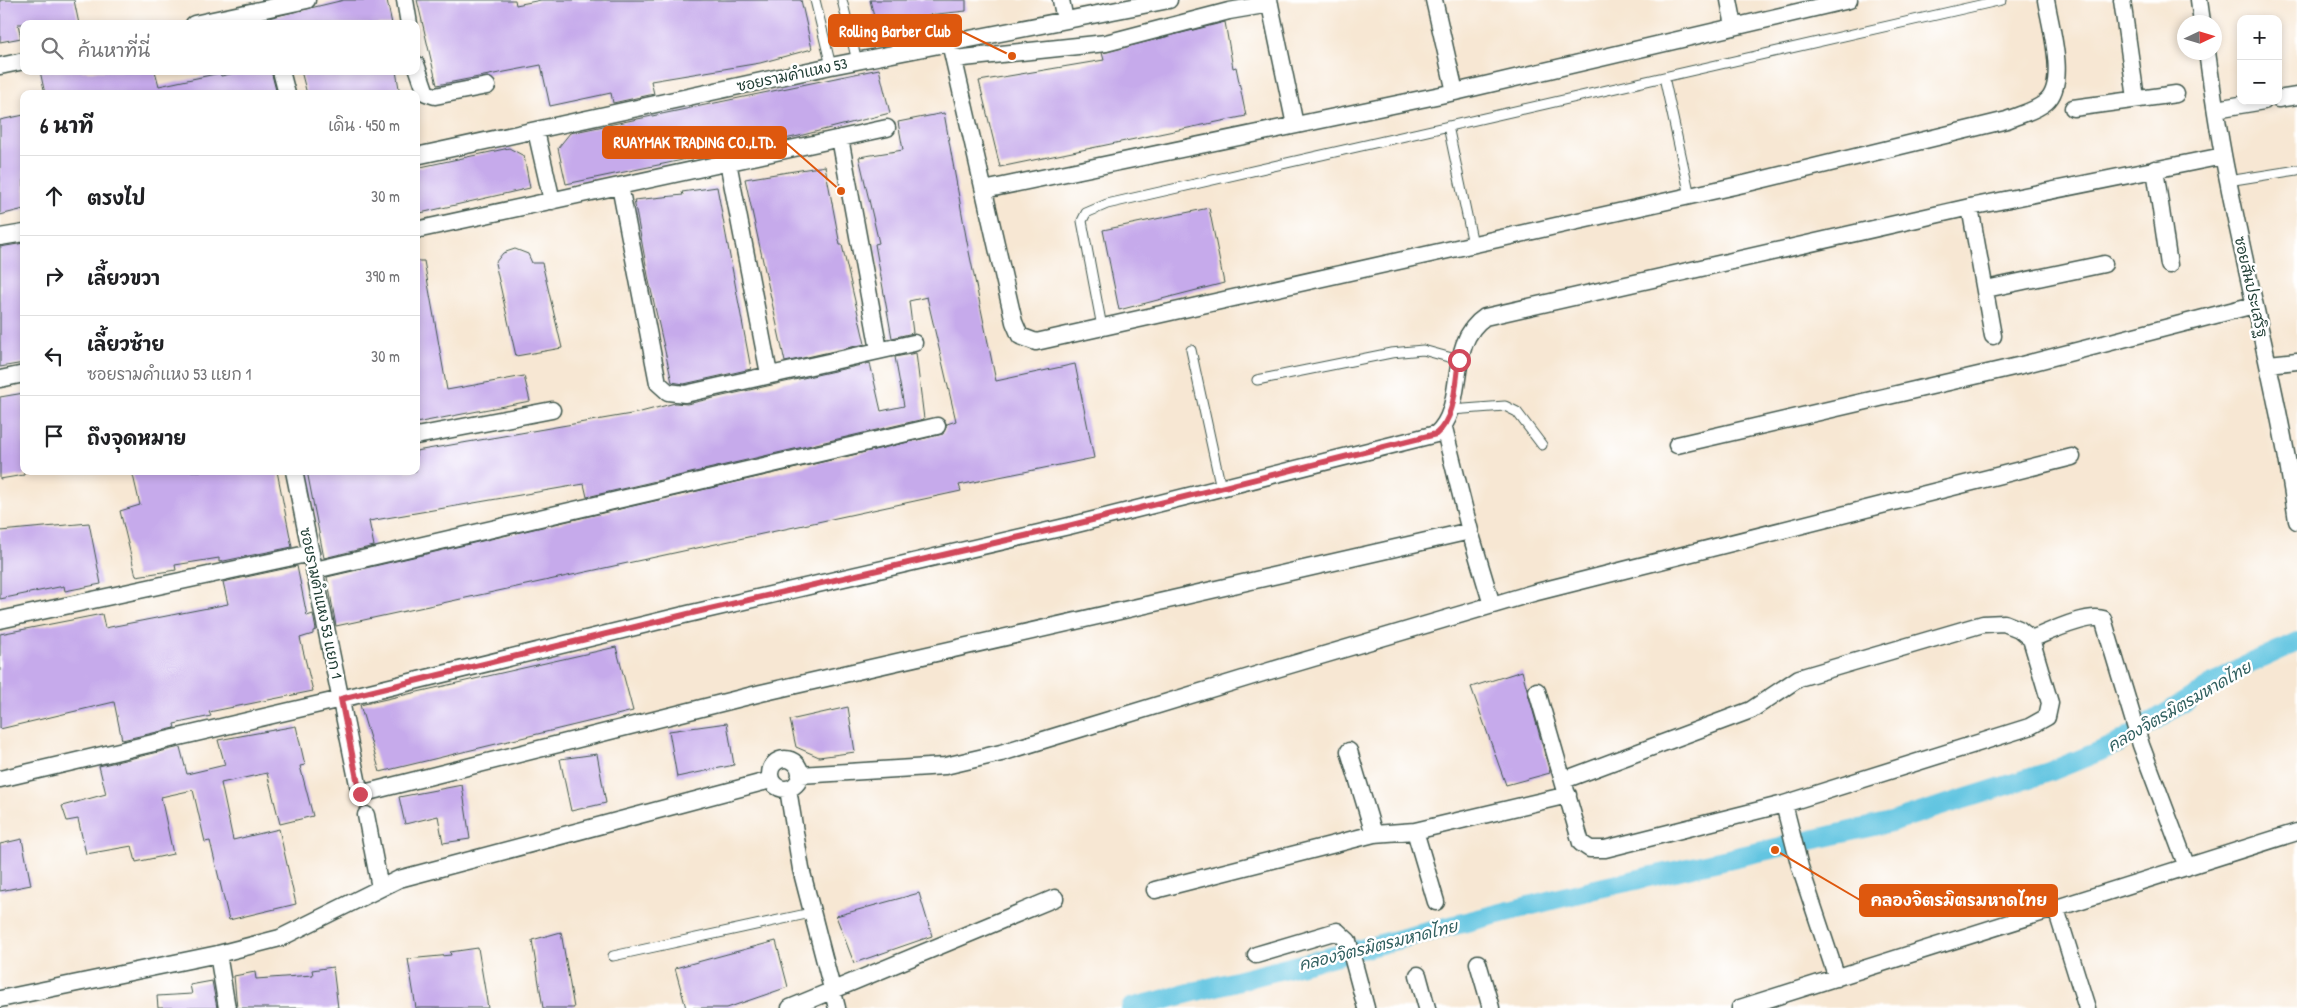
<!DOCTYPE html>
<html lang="th">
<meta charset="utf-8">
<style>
:root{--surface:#fff;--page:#f2f2f2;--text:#202124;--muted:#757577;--line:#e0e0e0}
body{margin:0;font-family:"Patrick Hand","Playpen Sans Thai",sans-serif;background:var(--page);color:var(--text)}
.controls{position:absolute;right:15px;top:15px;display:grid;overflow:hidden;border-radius:10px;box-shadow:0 2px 8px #0003}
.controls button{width:45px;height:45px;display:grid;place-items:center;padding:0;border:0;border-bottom:1px solid var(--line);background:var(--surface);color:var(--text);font:25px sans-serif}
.compass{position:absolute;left:2177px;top:15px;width:45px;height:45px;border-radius:50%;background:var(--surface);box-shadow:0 2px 8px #0003;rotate:86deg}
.stop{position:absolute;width:15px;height:15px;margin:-11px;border:4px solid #d1495b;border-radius:50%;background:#fff}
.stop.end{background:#d1495b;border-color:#fff;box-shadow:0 1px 5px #0008}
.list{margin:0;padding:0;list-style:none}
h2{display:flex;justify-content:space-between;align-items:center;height:65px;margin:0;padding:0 20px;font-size:21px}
h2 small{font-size:16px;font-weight:400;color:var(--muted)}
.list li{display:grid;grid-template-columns:32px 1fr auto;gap:15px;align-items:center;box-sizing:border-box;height:80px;padding:0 20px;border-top:1px solid var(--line)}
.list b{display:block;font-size:19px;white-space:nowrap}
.list p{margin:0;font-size:16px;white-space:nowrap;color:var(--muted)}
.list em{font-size:16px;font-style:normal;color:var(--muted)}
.icon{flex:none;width:28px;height:28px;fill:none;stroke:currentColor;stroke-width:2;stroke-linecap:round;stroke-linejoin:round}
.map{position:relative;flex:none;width:2297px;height:1008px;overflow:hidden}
.search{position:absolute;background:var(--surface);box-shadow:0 2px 8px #0003;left:20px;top:20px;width:400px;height:55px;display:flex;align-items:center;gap:12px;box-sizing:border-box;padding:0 18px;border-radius:10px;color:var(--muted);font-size:19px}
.panel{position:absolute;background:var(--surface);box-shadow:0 2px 8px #0003;left:20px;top:90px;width:400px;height:385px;border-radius:10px}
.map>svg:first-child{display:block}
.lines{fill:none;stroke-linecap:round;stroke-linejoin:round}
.canal{stroke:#62c5e1;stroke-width:20}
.building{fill:#c6aaeb}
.lane-casing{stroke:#3f564c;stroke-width:11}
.street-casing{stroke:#3f564c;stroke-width:19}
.lane{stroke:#fff;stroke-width:9}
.street{stroke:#fff;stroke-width:16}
.route{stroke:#d1495b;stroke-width:6}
.labels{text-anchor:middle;stroke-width:5;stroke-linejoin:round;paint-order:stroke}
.street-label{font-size:15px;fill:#1f3d34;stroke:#fff}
.water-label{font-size:16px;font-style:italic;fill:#305f5f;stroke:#fff}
.leader{fill:none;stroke:#de580e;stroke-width:2}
.callout-dot{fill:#de580e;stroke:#fff;stroke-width:2}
.callout{fill:#de580e;stroke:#de580e;stroke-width:2}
.callout-label{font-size:16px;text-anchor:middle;font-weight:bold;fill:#fff}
</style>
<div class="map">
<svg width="2297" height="1008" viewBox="0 0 2297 1008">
<rect width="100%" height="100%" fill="#fff"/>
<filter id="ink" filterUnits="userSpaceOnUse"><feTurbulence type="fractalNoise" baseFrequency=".02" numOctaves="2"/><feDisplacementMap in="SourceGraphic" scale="10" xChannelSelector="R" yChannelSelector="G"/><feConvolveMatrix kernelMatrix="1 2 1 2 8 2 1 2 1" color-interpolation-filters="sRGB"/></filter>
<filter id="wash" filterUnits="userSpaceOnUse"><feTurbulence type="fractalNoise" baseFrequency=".0096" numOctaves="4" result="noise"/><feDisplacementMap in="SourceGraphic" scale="20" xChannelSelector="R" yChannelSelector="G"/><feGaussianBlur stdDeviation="1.12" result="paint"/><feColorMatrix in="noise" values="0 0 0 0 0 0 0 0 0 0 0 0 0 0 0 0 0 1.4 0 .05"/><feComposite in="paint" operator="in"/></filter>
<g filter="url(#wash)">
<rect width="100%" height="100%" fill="#f7e7d3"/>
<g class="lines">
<path class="canal" d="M1131 1008 1591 890 1891 822 2049 772 2115 745 2234 671 2297 642"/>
</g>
<g id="blocks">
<path class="building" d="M0 0H74L79 24H18L21 38 0 42Z
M344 0H387L392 24H261L260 20Z
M417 0H515L516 5 541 0H801L812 49 760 63 651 81 654 94 613 103 611 93 550 106 541 65 437 85Z
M870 0H966V11L928 15 931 30 879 38Z
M1225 22 1233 68 1236 67 1246 116 1000 167 979 81 1104 60 1102 53Z
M879 69 890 113 799 136 566 184 558 148 570 133Z
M40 71H155L159 86 220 73 221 76 244 71H271L277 94H45Z
M301 71H396L400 94H307Z
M944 113 967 242 996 381 1075 364 1094 458 959 485 961 491 336 626 327 577 943 434 947 424 956 421 927 297 909 301 913 333 892 338 875 244 879 243 859 157 903 150 898 122Z
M24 115V209L0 215V120Z
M509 148 524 156 530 188 416 214V168Z
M825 166 840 245H842L865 344 785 362 745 179Z
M717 187 751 369 684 384 672 382 649 281 634 200 683 195 682 192Z
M1209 208 1224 283 1119 310 1103 230Z
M24 243V363L0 367V247Z
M515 249 528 254 532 263H542L562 348 516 356 495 263 503 253Z
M416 261H424L447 390 524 376 530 401 416 423Z
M916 353 924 419 587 497 584 484 369 521 374 546 324 558 307 471H416V451L637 413 675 403 687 404 870 363 881 411 904 406 895 357Z
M24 393V475L0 479V397Z
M132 471H277L292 547 219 562V558L175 565 176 570 136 576 120 511 140 505Z
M89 523 101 584 65 591 64 586 0 599V531Z
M297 566 307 616 313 614 316 630 313 631V634L300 638 313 691 209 712 211 716 174 724 175 728 122 740 114 702 0 729V634L102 614 105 628 228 604 223 582Z
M616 647 633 711 380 772 360 705Z
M1522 671 1550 773 1506 785 1471 687Z
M848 707 855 752 819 757 796 747 790 720Z
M727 723 734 765 677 777 669 731Z
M296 726 305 765 300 766 313 816 280 824 267 773 221 783 233 840 279 829 296 904 229 920 210 841 205 842 193 790 161 797 173 854 136 862 132 846 86 854 78 819 67 821 62 806 106 794 99 766 180 747 187 774 225 765 218 740Z
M597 754 606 803 571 811 560 759Z
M462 785 470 839 443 843 438 816 405 824 399 797Z
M22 839 31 885 0 891V844Z
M919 893 932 936 854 963 836 916Z
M561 932 574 1008H543L532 940Z
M776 941 788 987 727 1008H686L675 968Z
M478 948 488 1008H416L408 959 451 955 450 952Z
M333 967 338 1008H237L234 976 255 972 256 979 313 975 312 970Z
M212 981 217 1008H158L157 996 192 994 190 985Z"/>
</g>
</g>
<g filter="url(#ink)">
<use href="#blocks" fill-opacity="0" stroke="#3f564c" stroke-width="1"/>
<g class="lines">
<defs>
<path id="lane" d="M815 0 831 66
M842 0 857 61
M1664 77 1690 196
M1448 126 1473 244
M2228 181 2297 170
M1102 327 1082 221 1086 213 1107 204 2002 0
M1191 350 1221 488
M1257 380 1391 353 1423 350 1459 360
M1451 410 1505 406 1517 412 1542 445
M613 956 811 913"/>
<path id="street" d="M405 0 409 24
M1061 0 1065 20
M1269 0 1295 125
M1434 0 1455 92
M1729 0 1734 26
M2122 0 2136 98
M2199 0 2202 22
M194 24 307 0
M950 43 1014 322 1020 336 1036 342 1748 183 2007 120C2018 115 2036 111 2046 102 2068 84 2050 25 2046 0
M2207 52C2213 95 2219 138 2228 180 2250 294 2281 405 2297 521
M954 59 1106 43 1229 11 1270 4
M416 64 426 93 435 96 487 86
M0 66 24 61
M281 71 287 94
M2278 99 2297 96
M2073 108 2176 94
M2216 109 2264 101
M536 131 552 201
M840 138 879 350
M416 156 831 66 1169 0
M728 162 769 374
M2155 169 2169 265
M620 186 658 383 668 392 685 394 914 343
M984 190 1455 92 1849 0
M1970 207 1993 336
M416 230 887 128
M0 237 24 233
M1986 289 2104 264
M2269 364 2297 361
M0 379 24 374
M416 436 552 410
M1677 445 2022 365 2254 305
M294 471 360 794 761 693 1470 531 1444 428
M1472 538 1492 605
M315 570 937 426
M0 620 311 553
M2031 639C2047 633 2087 613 2103 619L2141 745 2187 867
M1537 691 1581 843 1590 849H1605L1784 804 2029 727 2047 717 2050 703 2031 639 2019 629 2004 623 1983 624 1799 678 1751 710 1564 780
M1349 751 1374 834
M770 774a15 15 0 1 1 30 0a15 15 0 1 1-30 0Z
M800 775 945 766 1001 753 1266 672 1533 593 2072 457
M0 779 341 699 688 614 1069 526 1436 434C1468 407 1445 343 1485 317L1970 207 2223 156
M788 789 801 869 837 1008
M1784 804 1800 867 1837 978
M366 815 380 888
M1415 831 1436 902
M1155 890 1374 834 1415 831 1568 795
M2056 909 2087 1008
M218 954 227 1008
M1256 955 1337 931 1348 941 1366 1008
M1478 963 1491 1008
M1418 975 1427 1008
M0 999 218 954 280 938 399 879 771 780
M790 1008 1055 898
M1740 1008 2297 832"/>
</defs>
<use href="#lane" class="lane-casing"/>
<use href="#street" class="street-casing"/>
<use href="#lane" class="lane"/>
<use href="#street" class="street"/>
</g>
</g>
<g class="lines" filter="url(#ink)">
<path class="route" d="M360 794 341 699 688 614 1068 526 1436 434C1456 417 1455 384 1459 360"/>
</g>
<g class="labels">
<g class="street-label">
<text transform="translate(792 75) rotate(-12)" y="5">ซอยรามคำแหง 53</text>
<text transform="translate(2251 287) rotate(77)" y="5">ซอยสันประเสริฐ</text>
<text transform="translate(321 603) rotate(78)" y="5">ซอยรามคำแหง 53 แยก 1</text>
</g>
<g class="water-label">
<text transform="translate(2179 706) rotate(-30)" y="6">คลองจิตรมิตรมหาดไทย</text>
<text transform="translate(1378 945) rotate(-14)" y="6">คลองจิตรมิตรมหาดไทย</text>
</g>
</g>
<path class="leader" d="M1012 56L961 31M841 191L786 143M1775 850L1860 900"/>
<g class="callout-dot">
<circle cx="1012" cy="56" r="5"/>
<circle cx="841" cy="191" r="5"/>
<circle cx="1775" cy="850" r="5"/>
</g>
<g class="callout">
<rect x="829" y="15" width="132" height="31" rx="5"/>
<rect x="603" y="127" width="183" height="31" rx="5"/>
<rect x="1860" y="885" width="197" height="31" rx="5"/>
</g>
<g class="callout-label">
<text x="895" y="37">Rolling Barber Club</text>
<text x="695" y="148">RUAYMAK TRADING CO.,LTD.</text>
<text x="1959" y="906">คลองจิตรมิตรมหาดไทย</text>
</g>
</svg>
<div class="controls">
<button>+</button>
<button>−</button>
</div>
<svg class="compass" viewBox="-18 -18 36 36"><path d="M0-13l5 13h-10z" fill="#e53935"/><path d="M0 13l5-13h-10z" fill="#757577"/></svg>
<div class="stop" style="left:1459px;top:360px"></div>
<div class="stop end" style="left:360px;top:794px"></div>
<div class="search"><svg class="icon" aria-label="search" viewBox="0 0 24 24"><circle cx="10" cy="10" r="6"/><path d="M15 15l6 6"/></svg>ค้นหาที่นี่</div>
<section class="panel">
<h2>6 นาที<small>เดิน · 450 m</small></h2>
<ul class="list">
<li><svg class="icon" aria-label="ahead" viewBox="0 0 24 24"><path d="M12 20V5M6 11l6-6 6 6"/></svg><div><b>ตรงไป</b></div><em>30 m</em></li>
<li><svg class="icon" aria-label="right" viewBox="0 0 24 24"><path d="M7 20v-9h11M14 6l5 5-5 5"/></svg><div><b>เลี้ยวขวา</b></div><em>390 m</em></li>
<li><svg class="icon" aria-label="left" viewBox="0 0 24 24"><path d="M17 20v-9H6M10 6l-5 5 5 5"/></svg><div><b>เลี้ยวซ้าย</b><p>ซอยรามคำแหง 53 แยก 1</p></div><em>30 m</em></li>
<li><svg class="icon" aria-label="arrive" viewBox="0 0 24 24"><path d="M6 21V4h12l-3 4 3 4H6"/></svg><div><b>ถึงจุดหมาย</b></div></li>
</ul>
</section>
</div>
